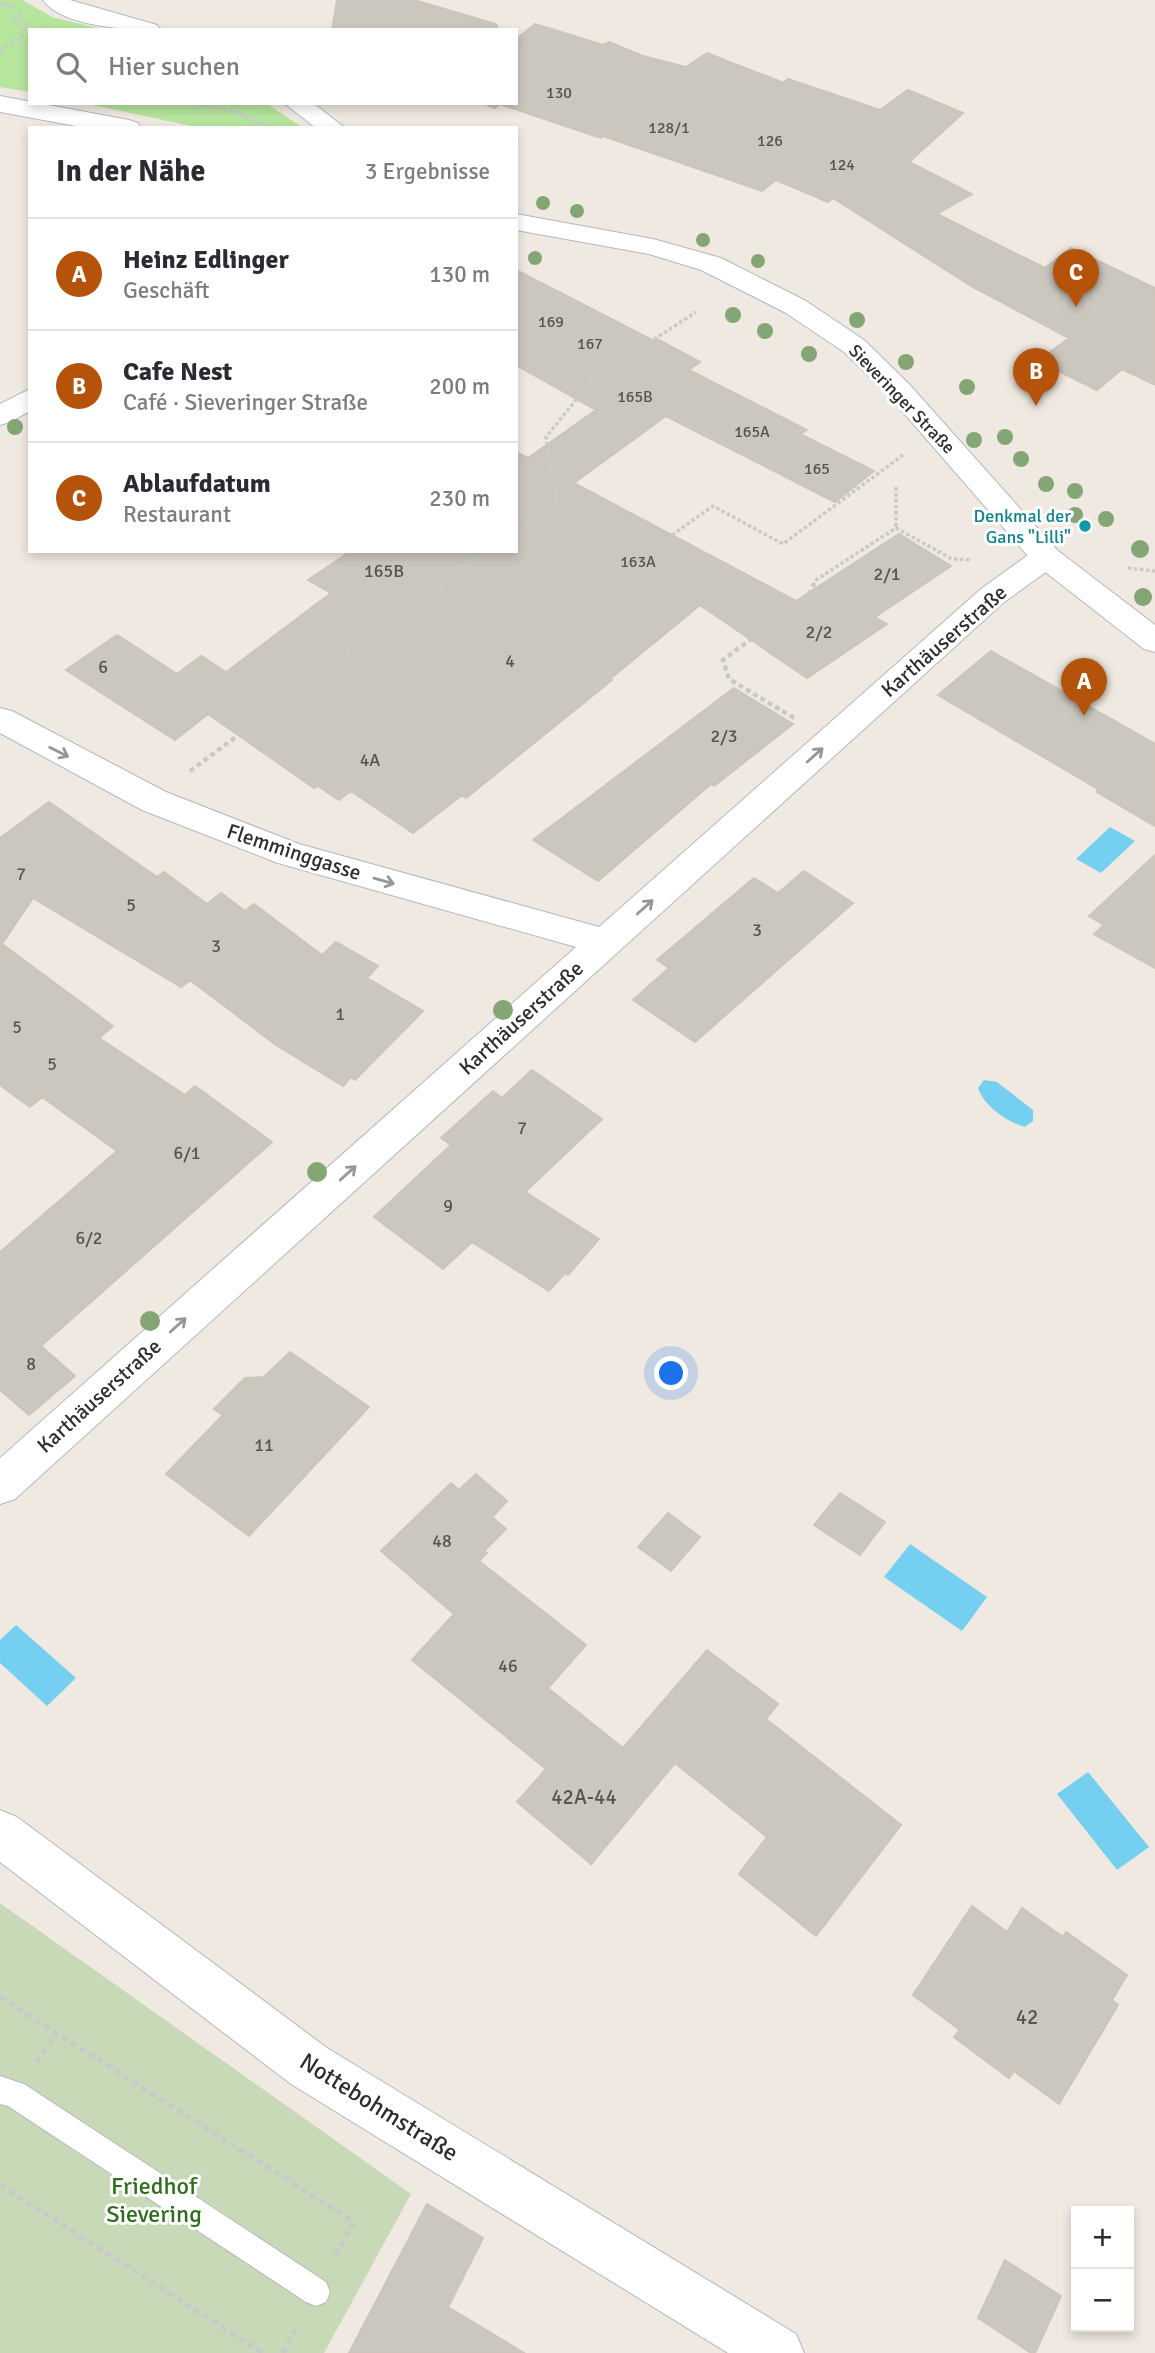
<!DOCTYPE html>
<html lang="de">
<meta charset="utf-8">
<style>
:root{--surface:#fff;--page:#f7f7f7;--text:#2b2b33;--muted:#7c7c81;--line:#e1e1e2;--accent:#b45309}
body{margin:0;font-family:Signika,sans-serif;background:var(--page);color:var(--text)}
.controls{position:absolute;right:21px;bottom:21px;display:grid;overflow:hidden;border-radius:0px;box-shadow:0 4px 10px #0003}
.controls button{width:63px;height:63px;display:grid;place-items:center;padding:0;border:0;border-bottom:2px solid var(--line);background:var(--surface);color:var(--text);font:35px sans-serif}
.you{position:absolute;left:672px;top:1374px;width:24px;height:24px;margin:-18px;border:5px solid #fff;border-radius:50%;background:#1a73e8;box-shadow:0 0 0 10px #1a73e833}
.badge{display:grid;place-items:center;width:46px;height:46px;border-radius:50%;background:var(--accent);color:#fff;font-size:23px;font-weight:700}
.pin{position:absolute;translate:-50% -58px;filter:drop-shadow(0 2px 4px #0008)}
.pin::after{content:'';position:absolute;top:37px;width:24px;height:21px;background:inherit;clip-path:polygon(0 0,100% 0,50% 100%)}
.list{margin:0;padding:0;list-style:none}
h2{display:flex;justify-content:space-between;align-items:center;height:91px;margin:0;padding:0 28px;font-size:30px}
h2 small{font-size:23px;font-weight:400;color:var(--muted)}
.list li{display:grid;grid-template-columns:46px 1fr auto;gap:21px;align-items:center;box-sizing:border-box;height:112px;padding:0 28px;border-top:2px solid var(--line)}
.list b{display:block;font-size:26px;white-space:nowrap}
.list p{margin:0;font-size:23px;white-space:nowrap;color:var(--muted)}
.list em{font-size:23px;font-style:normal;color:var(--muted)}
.icon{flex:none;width:38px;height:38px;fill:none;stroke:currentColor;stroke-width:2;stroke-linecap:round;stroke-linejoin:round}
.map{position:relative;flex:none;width:1155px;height:2353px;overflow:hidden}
.search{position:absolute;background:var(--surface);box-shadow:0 4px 10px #0003;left:28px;top:28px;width:490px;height:77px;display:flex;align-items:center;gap:18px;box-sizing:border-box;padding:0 24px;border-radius:0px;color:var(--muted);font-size:26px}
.panel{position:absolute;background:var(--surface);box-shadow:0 4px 10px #0003;left:28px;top:126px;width:490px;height:427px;border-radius:0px}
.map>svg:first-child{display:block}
.green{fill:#b6e59e}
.cemetery{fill:#c8d9b8}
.water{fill:#75cff0}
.building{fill:#cbc7bf;stroke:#cbc5ba;stroke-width:2}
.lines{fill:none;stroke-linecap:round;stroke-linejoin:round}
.lane-casing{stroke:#b4b7c1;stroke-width:2}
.street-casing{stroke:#b4b7c1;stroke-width:2}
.secondary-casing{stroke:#b4b7c1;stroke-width:2}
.path-far2{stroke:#c9c9c9;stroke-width:3.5;stroke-dasharray:3.5 2.5;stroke-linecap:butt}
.path-far1{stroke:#c9c9c9;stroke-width:4.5;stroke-dasharray:5 3.5;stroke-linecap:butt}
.path{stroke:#c9c9c9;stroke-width:5;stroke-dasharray:6 4.5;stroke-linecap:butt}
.lane{fill:#fff;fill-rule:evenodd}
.street{fill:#fff;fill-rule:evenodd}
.secondary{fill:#fff;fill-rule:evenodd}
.tree{fill:#84a574}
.oneway{stroke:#969696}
.culture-dot{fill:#0f9aa8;stroke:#fff;stroke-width:2.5}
.labels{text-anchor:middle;stroke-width:6;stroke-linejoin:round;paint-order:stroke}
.far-number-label{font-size:16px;fill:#555452}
.far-street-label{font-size:18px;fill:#2e2e2e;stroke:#fff}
.far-culture-label{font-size:18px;fill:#0d838f;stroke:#fff;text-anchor:end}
.number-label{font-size:18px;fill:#555452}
.street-label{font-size:21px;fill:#2e2e2e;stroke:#fff}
.near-number-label{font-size:21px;fill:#555452}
.near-street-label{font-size:24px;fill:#2e2e2e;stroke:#fff}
.near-park-label{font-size:24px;fill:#2c6e1b;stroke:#fff}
</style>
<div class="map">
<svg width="1155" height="2353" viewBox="0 0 1155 2353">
<rect width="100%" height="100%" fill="#efe9e1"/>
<path class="green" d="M0 0H22L52 17 105 30H30V92L0 87Z
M83 103H266L303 128H201Z"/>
<path class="cemetery" d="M0 1903 411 2194 324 2353H0Z"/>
<path class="water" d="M1110 827 1135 841 1101 873 1076 859Z
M984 1080 997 1082 1033 1110V1121L1025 1127C1007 1122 984 1106 978 1088Z
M910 1544 987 1597 962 1631 884 1577Z
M16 1625 76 1678 47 1706 0 1663V1640Z
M1088 1772 1149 1847 1117 1870 1057 1794Z"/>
<path class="building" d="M337 0H414L496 24 498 30H332Z
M535 24 603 45 609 42 643 56 686 67 707 53 784 83 788 79 880 110 908 90 963 113 909 162 972 194 937 214 1045 268 1071 248 1155 288V385L1122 369 1097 390 1038 361 1069 338 971 286 833 198 828 202 776 180 762 191 603 136 601 138 500 104 495 108 482 103H516V39Z
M516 270 654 341 657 339 700 362 689 370 807 430 800 434 874 471 835 502 666 416 574 483 796 601 899 534 951 566 875 617 887 624 807 678 700 605 610 679 612 680 466 798 462 795 413 833 351 791 339 800 318 786 314 788 208 714 175 740 66 670 117 635 177 674 201 656 226 672 331 593 308 580 351 551H516V452L528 458 596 410 516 365Z
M991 651 1155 744V826L1097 792 1098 789 938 695Z
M734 688 793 724 714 786 711 784 598 881 533 840Z
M49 802 157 877 164 872 207 904 221 893 245 911 254 904 322 955 336 942 378 966 367 978 423 1011 355 1080 351 1077 343 1086 276 1045 190 980 181 987 33 898 2 944 113 1026 99 1038 185 1095 195 1086 272 1142 41 1346 75 1376 29 1415 0 1390V1252L117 1151 42 1097 30 1107 0 1085V838Z
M1155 855V968L1094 934 1104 925 1089 916Z
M804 871 853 903 695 1042 633 1000 669 968 657 960 754 878 778 893Z
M532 1070 602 1119 525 1192 599 1239 568 1275 565 1273 549 1291 472 1242 443 1269 374 1217 451 1145 441 1138 493 1091 502 1098Z
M290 1352 369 1407 249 1536 166 1474 223 1415 214 1409 245 1378 264 1377Z
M476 1474 507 1501 492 1517 506 1529 484 1551 487 1553 479 1561 586 1645 548 1688 623 1748 707 1650 778 1704 766 1719 901 1825 816 1936 739 1874 767 1837 675 1763 591 1864 517 1802 546 1769 412 1660 454 1614 381 1551 451 1483 459 1490Z
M840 1493 885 1522 860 1555 814 1525Z
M668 1513 700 1537 671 1571 638 1547Z
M972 1906 1007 1932 1022 1908 1063 1937 1066 1932 1127 1975 1112 2000 1118 2005 1059 2104 1014 2071 1009 2078 954 2037 960 2030 913 1995Z
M427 2204 483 2238 448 2307 524 2353H349Z
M1005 2260 1061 2296 1035 2353H1031L978 2318Z"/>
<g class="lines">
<defs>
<path id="lane" d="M0 2076 24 2084 326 2282 330 2292 326 2302 316 2306 306 2302 8 2106 0 2104Z"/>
<path id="street" d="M43 0H70L157 25 160 30C129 30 62 27 43 0Z
M284 103H313L345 128H316Z
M30 389V411L10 422 0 425V404Z
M1046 547 1057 550 1061 557 1057 564 1003 603 15 1499 0 1504V1458L576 947 278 863 142 810 0 733V708L12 711 166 792 299 844 599 927 981 589 1035 550Z
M0 1810 17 1817 327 2048 796 2334 804 2353H728L291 2084 0 1862Z"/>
<path id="secondary" d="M0 96 129 120 138 123 141 128H87L0 112Z
M516 214 653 239 721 258 806 301 864 340 909 384 1057 550 1155 625V652L1144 649 1035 564 889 396 844 352 786 313 701 270 649 254 516 230Z"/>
</defs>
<use href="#lane" class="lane-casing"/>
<use href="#street" class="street-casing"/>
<use href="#secondary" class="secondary-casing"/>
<path class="path-far2" d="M0 3 16 7
M0 50 21 37 26 24 13 19 22 12
M188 103 234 111 266 126
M896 487V528
M516 531 557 503 546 437 592 380 696 312
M672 535 713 506 783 544 903 455
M1128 568 1155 571
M440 586 464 565 487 551
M813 586 816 580 896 528 952 559 972 560"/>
<path class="path-far1" d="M794 718 729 679 723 660 808 597 814 584
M190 771 442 584"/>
<path class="path" d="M0 1997 354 2222 335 2256
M37 2062 57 2033
M0 2185 263 2353
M283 2353 296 2328"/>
<use href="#lane" class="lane"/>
<use href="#street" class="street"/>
<use href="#secondary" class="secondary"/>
</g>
<g class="tree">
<circle cx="543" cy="203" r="7"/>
<circle cx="577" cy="211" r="7"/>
<circle cx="703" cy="240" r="7"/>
<circle cx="535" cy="258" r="7"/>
<circle cx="758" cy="261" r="7"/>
<circle cx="733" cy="315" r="8"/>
<circle cx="857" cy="320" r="8"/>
<circle cx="765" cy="331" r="8"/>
<circle cx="809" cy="354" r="8"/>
<circle cx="906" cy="362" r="8"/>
<circle cx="967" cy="387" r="8"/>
<circle cx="15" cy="427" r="8"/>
<circle cx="1005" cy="437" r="8"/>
<circle cx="974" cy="440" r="8"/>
<circle cx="1021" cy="459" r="8"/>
<circle cx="1046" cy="484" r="8"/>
<circle cx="1075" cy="491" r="8"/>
<circle cx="1075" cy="515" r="8"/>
<circle cx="1106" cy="519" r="8"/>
<circle cx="1140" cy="549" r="9"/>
<circle cx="1143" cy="597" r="9"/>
<circle cx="503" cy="1010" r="10"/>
<circle cx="317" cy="1172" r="10"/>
<circle cx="150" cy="1321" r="10"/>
</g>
<defs><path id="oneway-shaft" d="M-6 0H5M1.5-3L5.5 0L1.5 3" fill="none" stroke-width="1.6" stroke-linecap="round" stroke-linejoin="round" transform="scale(1.75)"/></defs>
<g class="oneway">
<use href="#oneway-shaft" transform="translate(59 752) rotate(27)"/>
<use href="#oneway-shaft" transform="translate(815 755) rotate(-42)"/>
<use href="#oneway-shaft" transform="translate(384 881) rotate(16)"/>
<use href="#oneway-shaft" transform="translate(645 907) rotate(-42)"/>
<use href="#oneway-shaft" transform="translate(348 1173) rotate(-42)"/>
<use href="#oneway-shaft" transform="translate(178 1325) rotate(-42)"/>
</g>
<circle class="culture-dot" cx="1085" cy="526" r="7"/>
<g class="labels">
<g class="far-number-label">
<text x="559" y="98">130</text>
<text x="669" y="133">128/1</text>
<text x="770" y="146">126</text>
<text x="842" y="170">124</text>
<text x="551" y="327">169</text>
<text x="590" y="349">167</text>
<text x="635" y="402">165B</text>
<text x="752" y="437">165A</text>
<text x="817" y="474">165</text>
<text x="638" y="567">163A</text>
</g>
<g class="far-street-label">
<text transform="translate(902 399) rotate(46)" y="6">Sieveringer Straße</text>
</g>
<g class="far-culture-label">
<text x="1071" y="522">Denkmal der<tspan x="1071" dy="21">Gans "Lilli"</tspan></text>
</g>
<g class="number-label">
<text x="384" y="577">165B</text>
<text x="887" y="580">2/1</text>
<text x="819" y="638">2/2</text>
<text x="510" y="667">4</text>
<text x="103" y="673">6</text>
<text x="724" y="742">2/3</text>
<text x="370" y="766">4A</text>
<text x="21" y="880">7</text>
<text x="131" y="911">5</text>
<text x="757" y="936">3</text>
<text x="216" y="952">3</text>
<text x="340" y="1020">1</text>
<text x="17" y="1033">5</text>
<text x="52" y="1070">5</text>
<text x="522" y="1134">7</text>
<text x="187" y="1159">6/1</text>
<text x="448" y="1212">9</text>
<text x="89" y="1244">6/2</text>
<text x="31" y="1370">8</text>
<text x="264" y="1451">11</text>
<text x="442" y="1547">48</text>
<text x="508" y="1672">46</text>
</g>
<g class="street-label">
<text transform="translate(944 641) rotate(-41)" y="7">Karthäuserstraße</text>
<text transform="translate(294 852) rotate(18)" y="7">Flemminggasse</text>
<text transform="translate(521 1018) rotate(-42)" y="7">Karthäuserstraße</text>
<text transform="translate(99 1396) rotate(-42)" y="7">Karthäuserstraße</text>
</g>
<g class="near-number-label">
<text x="584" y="1804">42A-44</text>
<text x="1027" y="2024">42</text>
</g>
<g class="near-street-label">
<text transform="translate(379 2107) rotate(32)" y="8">Nottebohmstraße</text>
</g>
<g class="near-park-label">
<text x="154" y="2194">Friedhof<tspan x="154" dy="28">Sievering</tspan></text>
</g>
</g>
</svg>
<div class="controls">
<button>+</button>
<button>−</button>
</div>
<div class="you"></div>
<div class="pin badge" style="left:1084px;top:716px">A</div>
<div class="pin badge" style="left:1036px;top:406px">B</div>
<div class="pin badge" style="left:1076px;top:307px">C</div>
<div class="search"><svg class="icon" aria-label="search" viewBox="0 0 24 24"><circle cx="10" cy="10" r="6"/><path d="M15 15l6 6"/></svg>Hier suchen</div>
<section class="panel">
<h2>In der Nähe<small>3 Ergebnisse</small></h2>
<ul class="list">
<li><span class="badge">A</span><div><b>Heinz Edlinger</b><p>Geschäft</p></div><em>130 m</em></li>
<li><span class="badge">B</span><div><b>Cafe Nest</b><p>Café · Sieveringer Straße</p></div><em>200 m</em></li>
<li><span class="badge">C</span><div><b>Ablaufdatum</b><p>Restaurant</p></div><em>230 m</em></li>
</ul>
</section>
</div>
